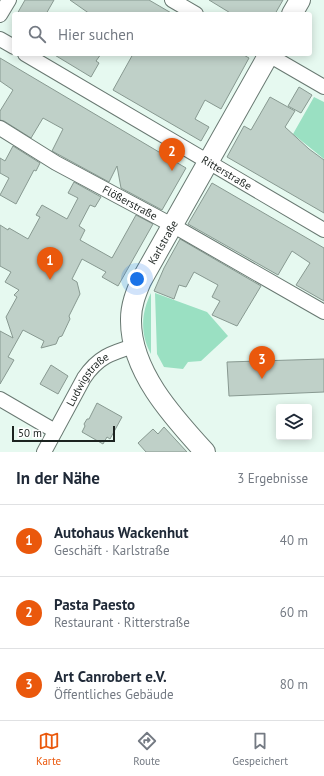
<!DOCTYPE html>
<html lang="de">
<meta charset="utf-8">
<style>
:root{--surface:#fff;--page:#f2f2f3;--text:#1f2937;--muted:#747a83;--line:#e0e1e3;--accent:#ea580c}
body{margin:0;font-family:"PT Sans",sans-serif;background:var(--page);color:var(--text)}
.controls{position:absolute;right:12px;bottom:12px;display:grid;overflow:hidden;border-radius:4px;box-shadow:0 2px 10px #0003}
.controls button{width:36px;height:36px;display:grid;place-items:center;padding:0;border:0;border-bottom:1px solid var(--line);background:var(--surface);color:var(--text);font:20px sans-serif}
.scale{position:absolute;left:12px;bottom:10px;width:103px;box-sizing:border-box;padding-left:4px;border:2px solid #1c2320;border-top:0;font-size:11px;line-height:14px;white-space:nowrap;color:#1c2320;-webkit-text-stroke:3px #fff;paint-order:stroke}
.you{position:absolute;left:137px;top:279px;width:14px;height:14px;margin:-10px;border:3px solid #fff;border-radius:50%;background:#1a73e8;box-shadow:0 0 0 6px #1a73e833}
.badge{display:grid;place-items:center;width:26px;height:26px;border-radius:50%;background:var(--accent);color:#fff;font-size:13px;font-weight:700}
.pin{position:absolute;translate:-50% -33px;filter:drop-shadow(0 1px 2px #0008)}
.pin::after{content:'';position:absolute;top:21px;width:14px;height:12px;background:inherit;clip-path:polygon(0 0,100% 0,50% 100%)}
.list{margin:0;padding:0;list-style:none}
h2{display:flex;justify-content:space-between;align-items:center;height:52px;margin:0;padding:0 16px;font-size:17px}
h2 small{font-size:13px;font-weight:400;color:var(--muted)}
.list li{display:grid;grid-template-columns:26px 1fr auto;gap:12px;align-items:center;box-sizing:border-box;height:72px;padding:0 16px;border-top:1px solid var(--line)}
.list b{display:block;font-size:15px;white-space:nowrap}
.list p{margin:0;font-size:13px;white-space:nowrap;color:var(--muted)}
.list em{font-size:13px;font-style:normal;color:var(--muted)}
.icon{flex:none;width:22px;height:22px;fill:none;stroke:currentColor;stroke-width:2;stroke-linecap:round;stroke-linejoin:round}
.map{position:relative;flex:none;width:324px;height:452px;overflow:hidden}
.search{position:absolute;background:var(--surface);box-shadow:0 2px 10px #0003;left:12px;right:12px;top:12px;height:44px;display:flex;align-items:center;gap:10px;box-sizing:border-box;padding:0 14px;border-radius:4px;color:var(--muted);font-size:15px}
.sheet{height:268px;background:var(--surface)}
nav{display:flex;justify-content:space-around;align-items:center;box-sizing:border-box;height:56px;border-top:1px solid var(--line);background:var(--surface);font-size:11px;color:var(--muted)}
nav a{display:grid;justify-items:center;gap:2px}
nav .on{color:var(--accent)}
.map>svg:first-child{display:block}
.green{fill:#9ae0c2}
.building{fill:#bfd0c8;stroke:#889991}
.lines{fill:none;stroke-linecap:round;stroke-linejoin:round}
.street-casing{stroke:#697972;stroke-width:16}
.secondary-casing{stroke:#697972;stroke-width:22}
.street{stroke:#fff;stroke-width:14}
.secondary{stroke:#fff;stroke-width:20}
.labels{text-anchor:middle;stroke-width:3;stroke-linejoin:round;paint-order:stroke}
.street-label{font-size:11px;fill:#1c2320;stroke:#fff}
</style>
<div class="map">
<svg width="324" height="452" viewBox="0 0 324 452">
<rect width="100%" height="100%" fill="#e6f9f0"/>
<path class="green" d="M314 97 324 102V159L293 134Z
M151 293V354C140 334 141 313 151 293Z
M155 293 207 312 228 336 201 361 188 362 183 369 164 367 157 354Z"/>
<path class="building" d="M25 0H54L46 14H17Z
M70 0H149L173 14H90Z
M209 0H283L275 14H232Z
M53 54H101L96 61 99 63 91 77Z
M133 54H242L249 58 221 109 205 100 195 119 209 127 201 141 113 90Z
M0 58 186 168 162 210 121 188 117 166 109 182 52 151 63 129 43 118 31 138 4 121 0 120V111L13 90 0 81Z
M299 87 312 95 301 113 288 106Z
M270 97 295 111 285 127 309 149 324 160V213L227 157 244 126 251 130Z
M13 146 40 163 36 171 34 170 16 204 0 195 9 178 0 173V158L5 161Z
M74 182 101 197 95 207 90 205 79 226 85 230 80 240 112 258 136 215 153 224 118 286 102 277 106 272 82 259 72 279 77 282 80 294 69 316 70 319 62 336 59 337 56 344 41 348 44 341 23 330 8 357 14 360 0 384V331L13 338 6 317 17 297 14 295 19 290 5 282 11 272 0 266V225L8 230 9 228 28 239 40 217 36 215 42 205 67 219 78 198 68 193Z
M212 183 324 248V301L296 285 310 263 292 251 278 275 188 224Z
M180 239 261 286 237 326 212 315 220 301 212 297 218 285 194 272 186 287 179 285 174 299 154 291 164 268Z
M324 359V392L229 396 227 362Z
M51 365 68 376 58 394 40 384Z
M97 403 122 417 110 439 107 437 103 444 82 432 85 426 84 424 87 419H89Z
M164 427 187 452H146L138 443 153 429 158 434Z"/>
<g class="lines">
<defs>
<g id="street">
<path d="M172 0 196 14"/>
<path d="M0 15 9 0"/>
<path d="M0 39 14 47"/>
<path id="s1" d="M25 54 324 230"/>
<path d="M267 54 324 87"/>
<path id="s2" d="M0 128 56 163 172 225 324 312"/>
<path d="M0 399 55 431"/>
<path id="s3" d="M44 452 84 378C98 357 111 353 134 346"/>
</g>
<g id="secondary">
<path d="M292 14 300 0"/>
<path id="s4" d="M205 452C172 416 130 370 131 319 131 305 136 293 141 281L269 54"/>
</g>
</defs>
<use href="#street" class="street-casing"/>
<use href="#secondary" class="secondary-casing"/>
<use href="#street" class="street"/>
<use href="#secondary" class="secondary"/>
</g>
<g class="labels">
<g class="street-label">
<text dy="4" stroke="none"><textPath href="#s1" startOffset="234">Ritterstraße</textPath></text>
<text dy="4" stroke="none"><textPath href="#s2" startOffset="150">Flößerstraße</textPath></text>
<text dy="4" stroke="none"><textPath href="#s4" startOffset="240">Karlstraße</textPath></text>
<text dy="4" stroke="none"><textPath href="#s3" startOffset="85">Ludwigstraße</textPath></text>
</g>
</g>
</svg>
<div class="controls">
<button><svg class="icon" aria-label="layers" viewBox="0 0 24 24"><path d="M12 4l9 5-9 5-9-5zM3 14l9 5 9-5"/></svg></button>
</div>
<div class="scale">50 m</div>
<div class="you"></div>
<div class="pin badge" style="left:50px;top:280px">1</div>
<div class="pin badge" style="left:172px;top:171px">2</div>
<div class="pin badge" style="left:262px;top:379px">3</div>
<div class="search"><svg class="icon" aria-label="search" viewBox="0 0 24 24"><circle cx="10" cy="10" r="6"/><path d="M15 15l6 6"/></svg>Hier suchen</div>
</div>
<section class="sheet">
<h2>In der Nähe<small>3 Ergebnisse</small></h2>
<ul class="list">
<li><span class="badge">1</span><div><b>Autohaus Wackenhut</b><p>Geschäft · Karlstraße</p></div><em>40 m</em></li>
<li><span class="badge">2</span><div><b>Pasta Paesto</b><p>Restaurant · Ritterstraße</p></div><em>60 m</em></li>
<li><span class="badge">3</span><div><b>Art Canrobert e.V.</b><p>Öffentliches Gebäude</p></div><em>80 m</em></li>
</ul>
</section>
<nav>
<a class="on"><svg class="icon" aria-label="map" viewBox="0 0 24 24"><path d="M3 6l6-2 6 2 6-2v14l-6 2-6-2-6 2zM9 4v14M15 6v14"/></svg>Karte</a>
<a><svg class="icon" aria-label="directions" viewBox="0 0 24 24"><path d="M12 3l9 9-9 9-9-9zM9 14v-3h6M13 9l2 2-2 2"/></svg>Route</a>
<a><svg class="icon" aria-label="saved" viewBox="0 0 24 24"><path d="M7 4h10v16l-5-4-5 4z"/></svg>Gespeichert</a>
</nav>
